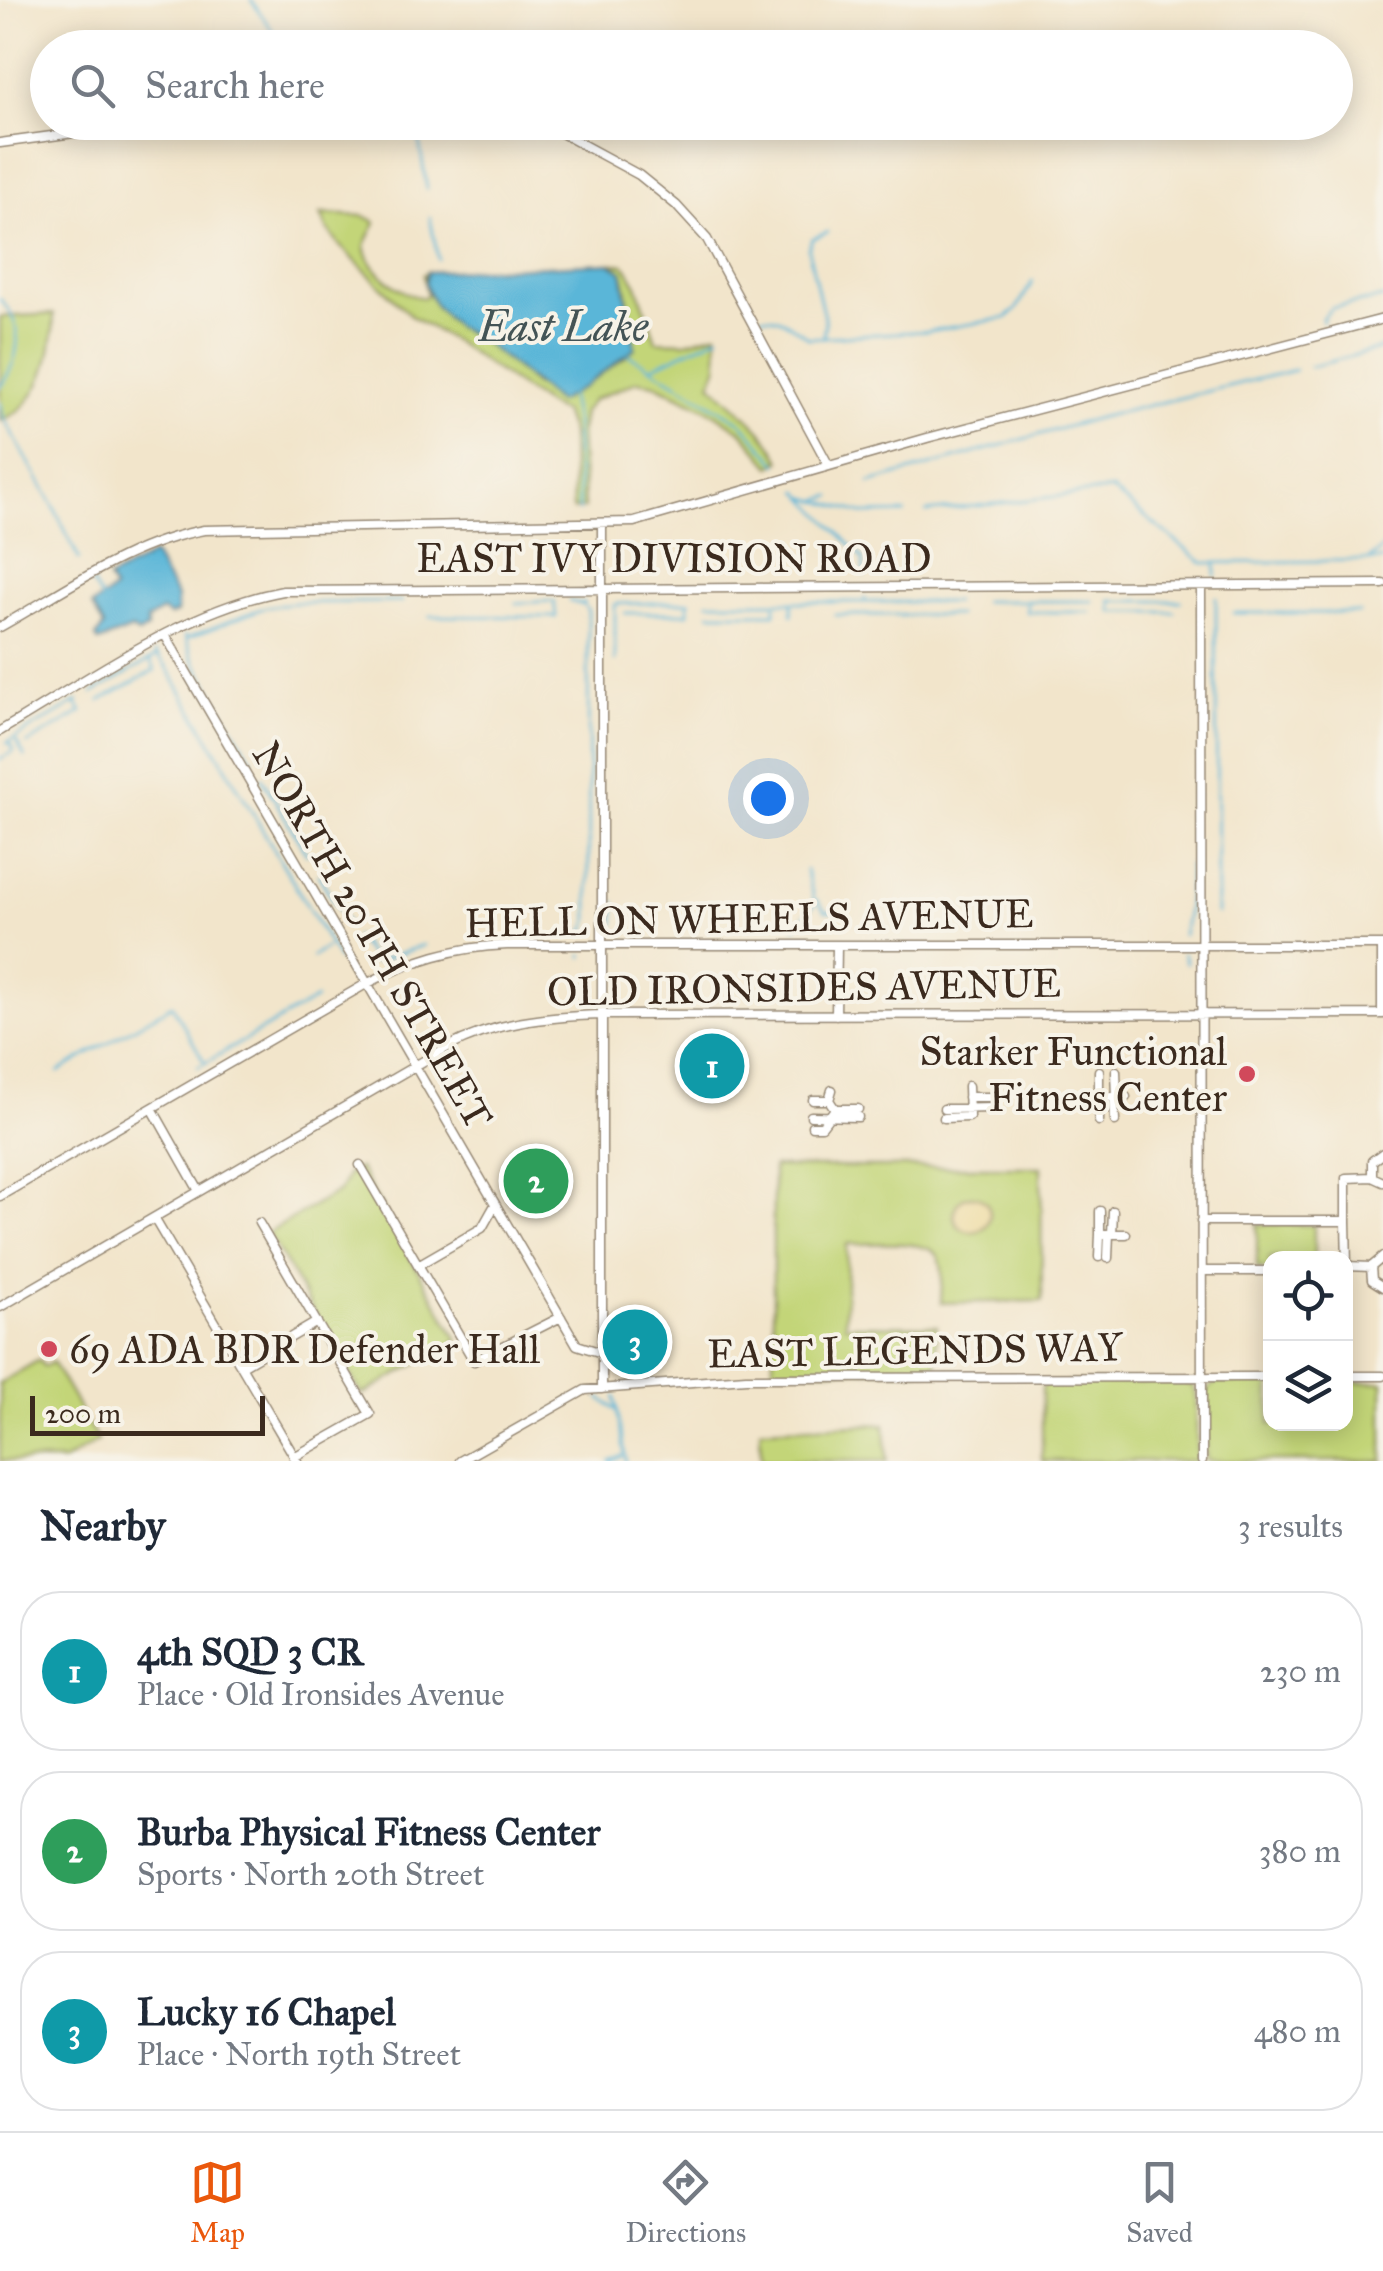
<!DOCTYPE html>
<meta charset="utf-8">
<style>
:root{--surface:#fff;--page:#f6f6f7;--text:#1f2937;--muted:#747a83;--line:#e0e1e3;--accent:#ea580c}
body{margin:0;font-family:"IM FELL Great Primer",serif;background:var(--page);color:var(--text)}
.controls{position:absolute;right:30px;bottom:30px;display:grid;overflow:hidden;border-radius:20px;box-shadow:0 5px 25px #0003}
.controls button{width:90px;height:90px;display:grid;place-items:center;padding:0;border:0;border-bottom:2px solid var(--line);background:var(--surface);color:var(--text);font:50px sans-serif}
.scale{position:absolute;left:30px;bottom:25px;width:235px;box-sizing:border-box;padding-left:10px;border:5px solid #3b2a1e;border-top:0;font-size:28px;line-height:35px;white-space:nowrap;color:#3b2a1e;-webkit-text-stroke:8px #f7f3e8;paint-order:stroke}
.you{position:absolute;left:768px;top:798px;width:35px;height:35px;margin:-25px;border:8px solid #fff;border-radius:50%;background:#1a73e8;box-shadow:0 0 0 15px #1a73e833}
.badge{display:grid;place-items:center;width:65px;height:65px;border-radius:50%;background:var(--accent);color:#fff;font-size:32px;font-weight:700}
.pin{position:absolute;translate:-50% -50%;border:5px solid #fff;box-shadow:0 2px 10px #0006}
.list{margin:0;padding:0;list-style:none}
h2{display:flex;justify-content:space-between;align-items:center;height:130px;margin:0;padding:0 40px;font-size:42px}
h2 small{font-size:32px;font-weight:400;color:var(--muted)}
.list li{display:grid;grid-template-columns:65px 1fr auto;gap:30px;align-items:center;box-sizing:border-box;height:160px;margin:0 20px 20px;padding:0 20px;border:2px solid var(--line);border-radius:40px}
.list b{display:block;font-size:38px;white-space:nowrap}
.list p{margin:0;font-size:32px;white-space:nowrap;color:var(--muted)}
.list em{font-size:32px;font-style:normal;color:var(--muted)}
.icon{flex:none;width:55px;height:55px;fill:none;stroke:currentColor;stroke-width:2;stroke-linecap:round;stroke-linejoin:round}
.map{position:relative;flex:none;width:1383px;height:1461px;overflow:hidden}
.search{position:absolute;background:var(--surface);box-shadow:0 5px 25px #0003;left:30px;right:30px;top:30px;height:110px;display:flex;align-items:center;gap:25px;box-sizing:border-box;padding:0 35px;border-radius:55px;color:var(--muted);font-size:38px}
.sheet{height:670px;background:var(--surface)}
nav{display:flex;justify-content:space-around;align-items:center;box-sizing:border-box;height:140px;border-top:2px solid var(--line);background:var(--surface);font-size:28px;color:var(--muted)}
nav a{display:grid;justify-items:center;gap:5px}
nav .on{color:var(--accent)}
.map>svg:first-child{display:block}
.green{fill:#c3d578;stroke:#7f804b;stroke-width:2.5}
.sand{fill:#eeda9e;stroke:#94825e;stroke-width:2.5}
.water{fill:#5ab6d8;stroke:#4a707b;stroke-width:2.5}
.lines{fill:none;stroke-linecap:round;stroke-linejoin:round}
.stream{stroke:#5ab6d8;stroke-width:2.5}
.minor-casing{stroke:#968874;stroke-width:11}
.minor{stroke:#fff;stroke-width:8}
.poi-dot{fill:#d1495b;stroke:#f7f3e8;stroke-width:4}
.labels{text-anchor:middle;stroke-width:8;stroke-linejoin:round;paint-order:stroke}
.street-label{font-size:40px;fill:#3b2a1e;stroke:#f7f3e8}
.poi-label{font-size:40px;fill:#3b2a1e;stroke:#f7f3e8;text-anchor:end}
.water-label{font-size:42px;font-style:italic;fill:#445456;stroke:#f7f3e8}
</style>
<div class="map">
<svg width="1383" height="1461" viewBox="0 0 1383 1461">
<rect width="100%" height="100%" fill="#f7f3e8"/>
<filter id="ink" filterUnits="userSpaceOnUse"><feTurbulence type="fractalNoise" baseFrequency=".01" numOctaves="2"/><feDisplacementMap in="SourceGraphic" scale="20" xChannelSelector="R" yChannelSelector="G"/><feConvolveMatrix kernelMatrix="1 2 1 2 8 2 1 2 1" color-interpolation-filters="sRGB"/></filter>
<filter id="wash" filterUnits="userSpaceOnUse"><feTurbulence type="fractalNoise" baseFrequency=".0048" numOctaves="4" result="noise"/><feDisplacementMap in="SourceGraphic" scale="40" xChannelSelector="R" yChannelSelector="G"/><feGaussianBlur stdDeviation="2.25" result="paint"/><feColorMatrix in="noise" values="0 0 0 0 0 0 0 0 0 0 0 0 0 0 0 0 0 1.4 0 .05"/><feComposite in="paint" operator="in"/></filter>
<g filter="url(#wash)">
<rect width="100%" height="100%" fill="#f2e5cb"/>
<path class="green" d="M321 214 364 216 376 222 365 245C368 270 399 294 423 298L427 295 423 275 427 272 425 284 436 307 456 327 476 336 521 371 534 385 569 392 585 385 629 354C631 326 630 299 622 271L609 263 625 265 637 285 656 341 686 342 717 333 718 366 711 383C735 408 766 428 781 461L771 466 742 432 709 410 655 384 637 381 593 400 583 412 580 431 584 508 573 510 571 433 563 412 547 405 452 340 411 316 340 246 326 227Z
M54 314C53 355 42 405 0 421V317Z
M773 1167H1041L1042 1301 941 1303C941 1289 945 1267 938 1256 928 1238 867 1245 847 1244L845 1325 937 1326 936 1370H773Z
M359 1168 458 1340 362 1395 268 1233 339 1191 348 1174Z
M1257 1224 1314 1225V1258H1270V1269L1257 1268Z
M39 1360 44 1367 52 1362 98 1441 64 1461H0V1383Z
M1217 1382H1270V1424H1346V1382H1383V1461H1206V1390Z
M1047 1383 1168 1382 1192 1385 1196 1394 1197 1461H1042V1387Z
M885 1424 887 1461H761L760 1429Z"/>
<path class="sand" d="M954 1214a18 18 0 1 1 36 0a18 18 0 1 1-36 0Z"/>
<path class="water" d="M609 263 622 271 635 348 585 386 558 402 476 336 456 327 436 307 425 284 427 272Z
M153 555 177 597V612L170 616 162 611 147 620V629L138 634 132 629 99 642 96 637 104 626 92 606 114 590 108 579Z"/>
<g class="lines">
<path class="stream" d="M251 0 285 48
M347 48H361
M416 122 427 189
M430 217 438 259
M0 299C26 327 20 359 0 387
M760 317C780 315 793 326 808 338L929 331 1006 318 1016 310 1033 281
M1323 322 1322 318 1332 308 1383 298
M823 336 825 322 808 249 812 239 828 232
M628 354 741 422 778 464
M652 367 719 336
M1310 367 1383 348
M569 393 575 422 579 511
M0 402 4 419 52 503 79 559
M870 483 1101 417 1295 370
M799 491 863 558 864 576
M804 497 866 514 905 513
M819 500 832 496
M926 512 1112 490 1203 563 1383 560
M1368 560 1383 548
M1216 563V577
M92 583 103 601
M1216 597 1217 914
M569 601 584 605V602
M983 601H1093
M1110 601H1181
M1112 601V612H1175
M708 602H865V598
M865 602H954
M516 603 554 601
M1027 603V612H1091
M625 613H688V602
M710 613H775V604
M1233 613H1359
M792 615V602
M835 615H958
M430 616 556 617 554 601
M185 635 192 657 252 760
M187 638 266 607 292 603 402 602
M155 653 167 667 339 960
M615 661V604L690 602
M93 693 157 656
M100 701 155 670 150 661
M16 741 25 757
M7 743 78 701
M27 744 82 712 76 703
M0 759 14 751 9 742
M262 778 307 854
M318 874 348 925
M817 900 825 911 839 912
M615 902V924
M795 928 815 903 806 870
M563 934H582
M583 935 589 921 588 611 584 605
M1183 935 1188 908 1189 865
M355 936 375 962 424 945
M1183 953 1186 963
M583 954V957
M312 957 327 947
M198 1067 316 999
M58 1072 172 1005 205 1063
M615 1397 626 1461
M600 1398 615 1409
M610 1461 622 1456"/>
</g>
</g>
<g filter="url(#ink)">
<g class="lines">
<defs>
<path id="minor" d="M541 122 639 175 676 205 707 239 829 466
M0 143 155 122
M602 524V1389
M1201 586 1202 1461
M0 627C66 590 129 543 204 530L634 522 927 438 1383 319
M165 635 577 1345 602 1353
M0 731C86 681 184 609 283 591L1383 584
M1382 1014V945
M836 1015 837 945
M1116 1071 1117 1097
M968 1097H992
M1099 1097V1071
M1114 1097 1115 1121
M813 1100H829
M152 1108 199 1191
M835 1109H858
M944 1109 993 1108
M811 1116 858 1117
M944 1118 969 1117 968 1086
M1099 1121V1097H1126
M812 1126H822L835 1109 829 1100 832 1090
M1383 1153 1372 1161V1177L1383 1182
M360 1165 474 1361 561 1317
M0 1196 366 984C413 960 454 947 507 945H1383
M1100 1211V1234H1126
M154 1218 297 1461
M1201 1221H1346L1347 1266 1371 1267
M1346 1221V1178L1372 1177
M259 1223 370 1414 294 1457
M1112 1234 1113 1211
M1099 1257 1100 1234
M1383 1257 1371 1267 1372 1280 1383 1287
M1108 1258 1109 1234
M418 1265 482 1228 495 1205
M1202 1271H1270
M0 1307 446 1048C495 1022 545 1017 600 1015L1383 1014
M242 1366 317 1322
M1346 1376H1383
M460 1461 585 1390 746 1378 1270 1377"/>
</defs>
<use href="#minor" class="minor-casing"/>
<use href="#minor" class="minor"/>
</g>
</g>
<g class="poi-dot">
<circle cx="1247" cy="1074" r="10"/>
<circle cx="49" cy="1349" r="10"/>
</g>
<g class="labels">
<g class="street-label">
<text x="674" y="572">EAST IVY DIVISION ROAD</text>
<text transform="translate(749 918) rotate(-1)" y="14">HELL ON WHEELS AVENUE</text>
<text transform="translate(373 935) rotate(60)" y="14">NORTH 20TH STREET</text>
<text transform="translate(804 987) rotate(-1)" y="14">OLD IRONSIDES AVENUE</text>
<text transform="translate(915 1350) rotate(-1)" y="14">EAST LEGENDS WAY</text>
</g>
<g class="poi-label">
<text x="1227" y="1065">Starker Functional<tspan x="1227" dy="46">Fitness Center</tspan></text>
<text x="69" y="1363" text-anchor="start">69 ADA BDR Defender Hall</text>
</g>
<g class="water-label">
<text x="563" y="341">East Lake</text>
</g>
</g>
</svg>
<div class="controls">
<button><svg class="icon" aria-label="locate" viewBox="0 0 24 24"><circle cx="12" cy="12" r="6"/><path d="M12 2v4M12 18v4M2 12h4M18 12h4"/></svg></button>
<button><svg class="icon" aria-label="layers" viewBox="0 0 24 24"><path d="M12 4l9 5-9 5-9-5zM3 14l9 5 9-5"/></svg></button>
</div>
<div class="scale">200 m</div>
<div class="you"></div>
<div class="pin badge" style="left:712px;top:1066px;background:#0f9aa8">1</div>
<div class="pin badge" style="left:536px;top:1181px;background:#2e9e5b">2</div>
<div class="pin badge" style="left:635px;top:1342px;background:#0f9aa8">3</div>
<div class="search"><svg class="icon" aria-label="search" viewBox="0 0 24 24"><circle cx="10" cy="10" r="6"/><path d="M15 15l6 6"/></svg>Search here</div>
</div>
<section class="sheet">
<h2>Nearby<small>3 results</small></h2>
<ul class="list">
<li><span class="badge" style="background:#0f9aa8">1</span><div><b>4th SQD 3 CR</b><p>Place · Old Ironsides Avenue</p></div><em>230 m</em></li>
<li><span class="badge" style="background:#2e9e5b">2</span><div><b>Burba Physical Fitness Center</b><p>Sports · North 20th Street</p></div><em>380 m</em></li>
<li><span class="badge" style="background:#0f9aa8">3</span><div><b>Lucky 16 Chapel</b><p>Place · North 19th Street</p></div><em>480 m</em></li>
</ul>
</section>
<nav>
<a class="on"><svg class="icon" aria-label="map" viewBox="0 0 24 24"><path d="M3 6l6-2 6 2 6-2v14l-6 2-6-2-6 2zM9 4v14M15 6v14"/></svg>Map</a>
<a><svg class="icon" aria-label="directions" viewBox="0 0 24 24"><path d="M12 3l9 9-9 9-9-9zM9 14v-3h6M13 9l2 2-2 2"/></svg>Directions</a>
<a><svg class="icon" aria-label="saved" viewBox="0 0 24 24"><path d="M7 4h10v16l-5-4-5 4z"/></svg>Saved</a>
</nav>
